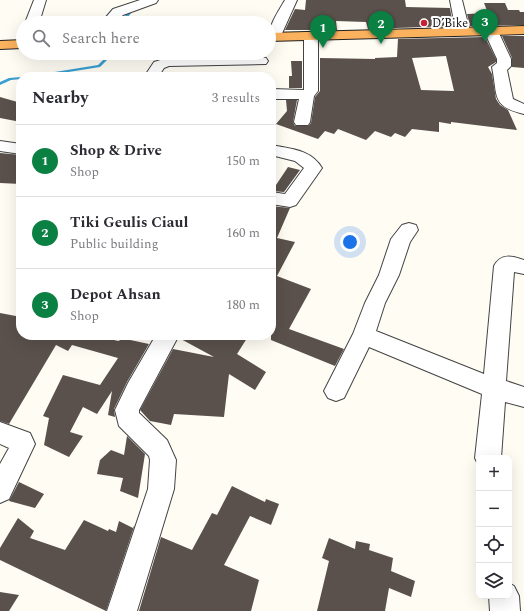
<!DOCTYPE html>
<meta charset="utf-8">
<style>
:root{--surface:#fff;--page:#f7f7f7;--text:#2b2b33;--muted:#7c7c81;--line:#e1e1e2;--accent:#0b8043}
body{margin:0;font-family:Spectral,serif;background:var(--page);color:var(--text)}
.controls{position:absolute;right:12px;bottom:12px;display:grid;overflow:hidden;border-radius:8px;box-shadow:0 4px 16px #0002}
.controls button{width:36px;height:36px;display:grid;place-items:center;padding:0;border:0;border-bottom:1px solid var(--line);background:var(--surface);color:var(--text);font:20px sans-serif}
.you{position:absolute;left:350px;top:242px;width:14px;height:14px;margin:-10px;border:3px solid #fff;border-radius:50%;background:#1a73e8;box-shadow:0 0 0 6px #1a73e833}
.badge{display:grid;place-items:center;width:26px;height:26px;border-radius:50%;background:var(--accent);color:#fff;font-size:13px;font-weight:700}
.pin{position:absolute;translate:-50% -33px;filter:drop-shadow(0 1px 2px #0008)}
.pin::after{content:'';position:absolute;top:21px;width:14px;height:12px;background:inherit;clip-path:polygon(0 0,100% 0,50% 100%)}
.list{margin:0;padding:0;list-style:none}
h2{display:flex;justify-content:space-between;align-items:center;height:52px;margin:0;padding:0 16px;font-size:17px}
h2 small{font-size:13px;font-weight:400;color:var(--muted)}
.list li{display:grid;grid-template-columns:26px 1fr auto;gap:12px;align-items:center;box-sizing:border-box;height:72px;padding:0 16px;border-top:1px solid var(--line)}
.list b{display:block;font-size:15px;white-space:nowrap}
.list p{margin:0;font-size:13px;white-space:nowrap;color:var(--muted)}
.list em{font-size:13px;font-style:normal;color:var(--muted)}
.icon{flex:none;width:22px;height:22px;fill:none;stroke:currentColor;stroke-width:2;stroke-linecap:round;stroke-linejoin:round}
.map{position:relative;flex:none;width:524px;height:611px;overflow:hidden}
.search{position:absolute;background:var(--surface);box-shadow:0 4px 16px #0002;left:16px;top:16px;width:260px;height:44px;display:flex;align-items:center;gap:10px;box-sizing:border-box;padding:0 14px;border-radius:22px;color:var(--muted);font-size:15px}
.panel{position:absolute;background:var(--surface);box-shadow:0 4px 16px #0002;left:16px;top:72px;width:260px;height:268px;border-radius:16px}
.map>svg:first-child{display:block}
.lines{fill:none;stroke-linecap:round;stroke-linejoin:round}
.stream{fill:#3aa0d2;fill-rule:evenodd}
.building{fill:#5a514c;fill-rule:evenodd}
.minor-casing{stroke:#434343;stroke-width:2}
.trunk-casing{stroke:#212121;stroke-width:2}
.minor{fill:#fff;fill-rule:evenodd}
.trunk{fill:#fbb25f;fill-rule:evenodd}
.poi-dot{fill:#c72234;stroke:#fff;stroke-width:1.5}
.labels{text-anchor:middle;stroke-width:4;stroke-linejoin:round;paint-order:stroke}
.far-poi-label{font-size:12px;fill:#101010;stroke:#fff;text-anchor:start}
</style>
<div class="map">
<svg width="524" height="611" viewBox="0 0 524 611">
<rect width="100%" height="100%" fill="#fffcf4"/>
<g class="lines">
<path class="stream" d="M135 8 138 9 132 12 123 23H119L130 10Z
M106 53H110L107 60 100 67 37 77H28L30 76 98 65 103 60Z
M21 77V79L11 80 0 85V82L9 78Z"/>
</g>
<path class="building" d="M306 0H405L406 7 450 8 453 26 368 29 366 22 336 21 337 30H285L295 9 305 10Z
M484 3H505L508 10H519L520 12H524V25L470 26 467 14 488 13Z
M502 36H524V68L512 67V58Z
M485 37 496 59V62L488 67 492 74 496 99 500 105 508 110 517 130 451 122V124L439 122V132L412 129 405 137 395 133 391 137 375 131 366 140 338 129 334 134 325 131 318 139 276 124 287 111 286 100H297L293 122 295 126H308L311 123 315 97 320 91V58L375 59V58L397 57 398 39ZM446 56 454 91 421 90 412 58Z
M291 61H302V88H289V76H292Z
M0 97 21 103V122L0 118Z
M0 153 21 155V184L0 183Z
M288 167 300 170 284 192 272 191Z
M271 206 290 208 277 238 295 242 277 276 311 289 289 329 344 349 335 366 271 340Z
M0 313 21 317V335H87L119 341 121 338 149 344 127 382 114 409 115 417 108 415 112 391 97 414 83 407 70 432 83 436 69 457 44 445 49 418 43 416 63 375 100 385 118 358 72 345 68 351 56 345 9 424 0 421Z
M180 335H249L237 354 266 372 255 390 229 374 224 417 174 414 171 425 150 421 140 410 173 349 214 357 179 338Z
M127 436 145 454 138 498 120 491 123 478 97 474 100 460 111 450 124 455Z
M19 482 44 494 35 508 9 501Z
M232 486 265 502 266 499 279 504 271 525 250 516 224 565 259 580 251 611H139L161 537 192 550 212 513 217 515Z
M18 518 34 531 30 538 65 550 84 520 108 531 109 529 116 532 119 521 133 528 135 524 106 611 0 560V548Z
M329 538 355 549 356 541 370 544 369 550 393 558 391 571 415 581 411 597 389 588 385 611H317L329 561 322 558Z
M0 592 19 595 9 611H0Z"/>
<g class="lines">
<defs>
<path id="minor" d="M34 0H46L39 23H25Z
M140 0H158L156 3 123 15 115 23H101L113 9Z
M285 0H297L279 40H269C268 26 278 12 285 0Z
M450 0H462L470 32 468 35H458L456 32Z
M491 27 496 28 498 31 511 59V66L507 70 513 99 524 104V114C491 106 498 97 492 67L497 63V59L484 31 486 28Z
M311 32 316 33 318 36V91L314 96 310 122 308 125H296L294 122 299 99H271V89L304 90V36L306 33Z
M261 57 266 58 268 61 266 64 169 66 164 68 158 77H144L154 62 167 58Z
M0 141 21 144V154L0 151Z
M271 145C290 149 311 149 322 168L296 205 290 207 271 204V192L285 194 304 168 295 161 271 155Z
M409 223 416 225 418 230 410 242 399 275 385 303 376 331 484 374 494 266C501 253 512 256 524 260V274L514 272 506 381 524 387V407L505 402 501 458H479V466L475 458 482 394 369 347 344 398 336 401 328 398 324 391 353 334 365 303 379 275 391 239 402 225Z
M156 335H179L139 410V413L167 440 176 460 174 489 137 611H107L148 489 150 460 149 456 119 426 115 410 128 383Z
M0 422 30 433 35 444 9 499 0 503V464L9 448 0 444Z
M509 583 514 586 519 596 520 611H490L489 596H509Z"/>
<path id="trunk" d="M524 26V34L269 41V33Z
M23 40V48L0 49V41Z"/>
</defs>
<use href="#minor" class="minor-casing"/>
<use href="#trunk" class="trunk-casing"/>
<use href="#minor" class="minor"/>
<use href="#trunk" class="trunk"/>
</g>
<circle class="poi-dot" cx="424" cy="23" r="4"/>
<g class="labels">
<g class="far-poi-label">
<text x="432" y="27">D’Bike</text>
</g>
</g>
</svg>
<div class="controls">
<button>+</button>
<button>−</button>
<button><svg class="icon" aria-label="locate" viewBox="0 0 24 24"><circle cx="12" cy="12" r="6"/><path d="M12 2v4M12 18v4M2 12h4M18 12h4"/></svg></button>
<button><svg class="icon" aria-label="layers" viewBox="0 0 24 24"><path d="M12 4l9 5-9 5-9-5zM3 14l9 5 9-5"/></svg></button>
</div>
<div class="you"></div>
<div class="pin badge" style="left:323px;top:48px">1</div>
<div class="pin badge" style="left:381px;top:44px">2</div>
<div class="pin badge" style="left:485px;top:42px">3</div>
<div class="search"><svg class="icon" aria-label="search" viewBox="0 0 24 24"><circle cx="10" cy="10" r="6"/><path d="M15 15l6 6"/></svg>Search here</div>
<section class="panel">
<h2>Nearby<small>3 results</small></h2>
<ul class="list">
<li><span class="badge">1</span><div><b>Shop &amp; Drive</b><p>Shop</p></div><em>150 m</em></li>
<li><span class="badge">2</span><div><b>Tiki Geulis Ciaul</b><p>Public building</p></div><em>160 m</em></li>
<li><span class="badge">3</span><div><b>Depot Ahsan</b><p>Shop</p></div><em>180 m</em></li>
</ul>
</section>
</div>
